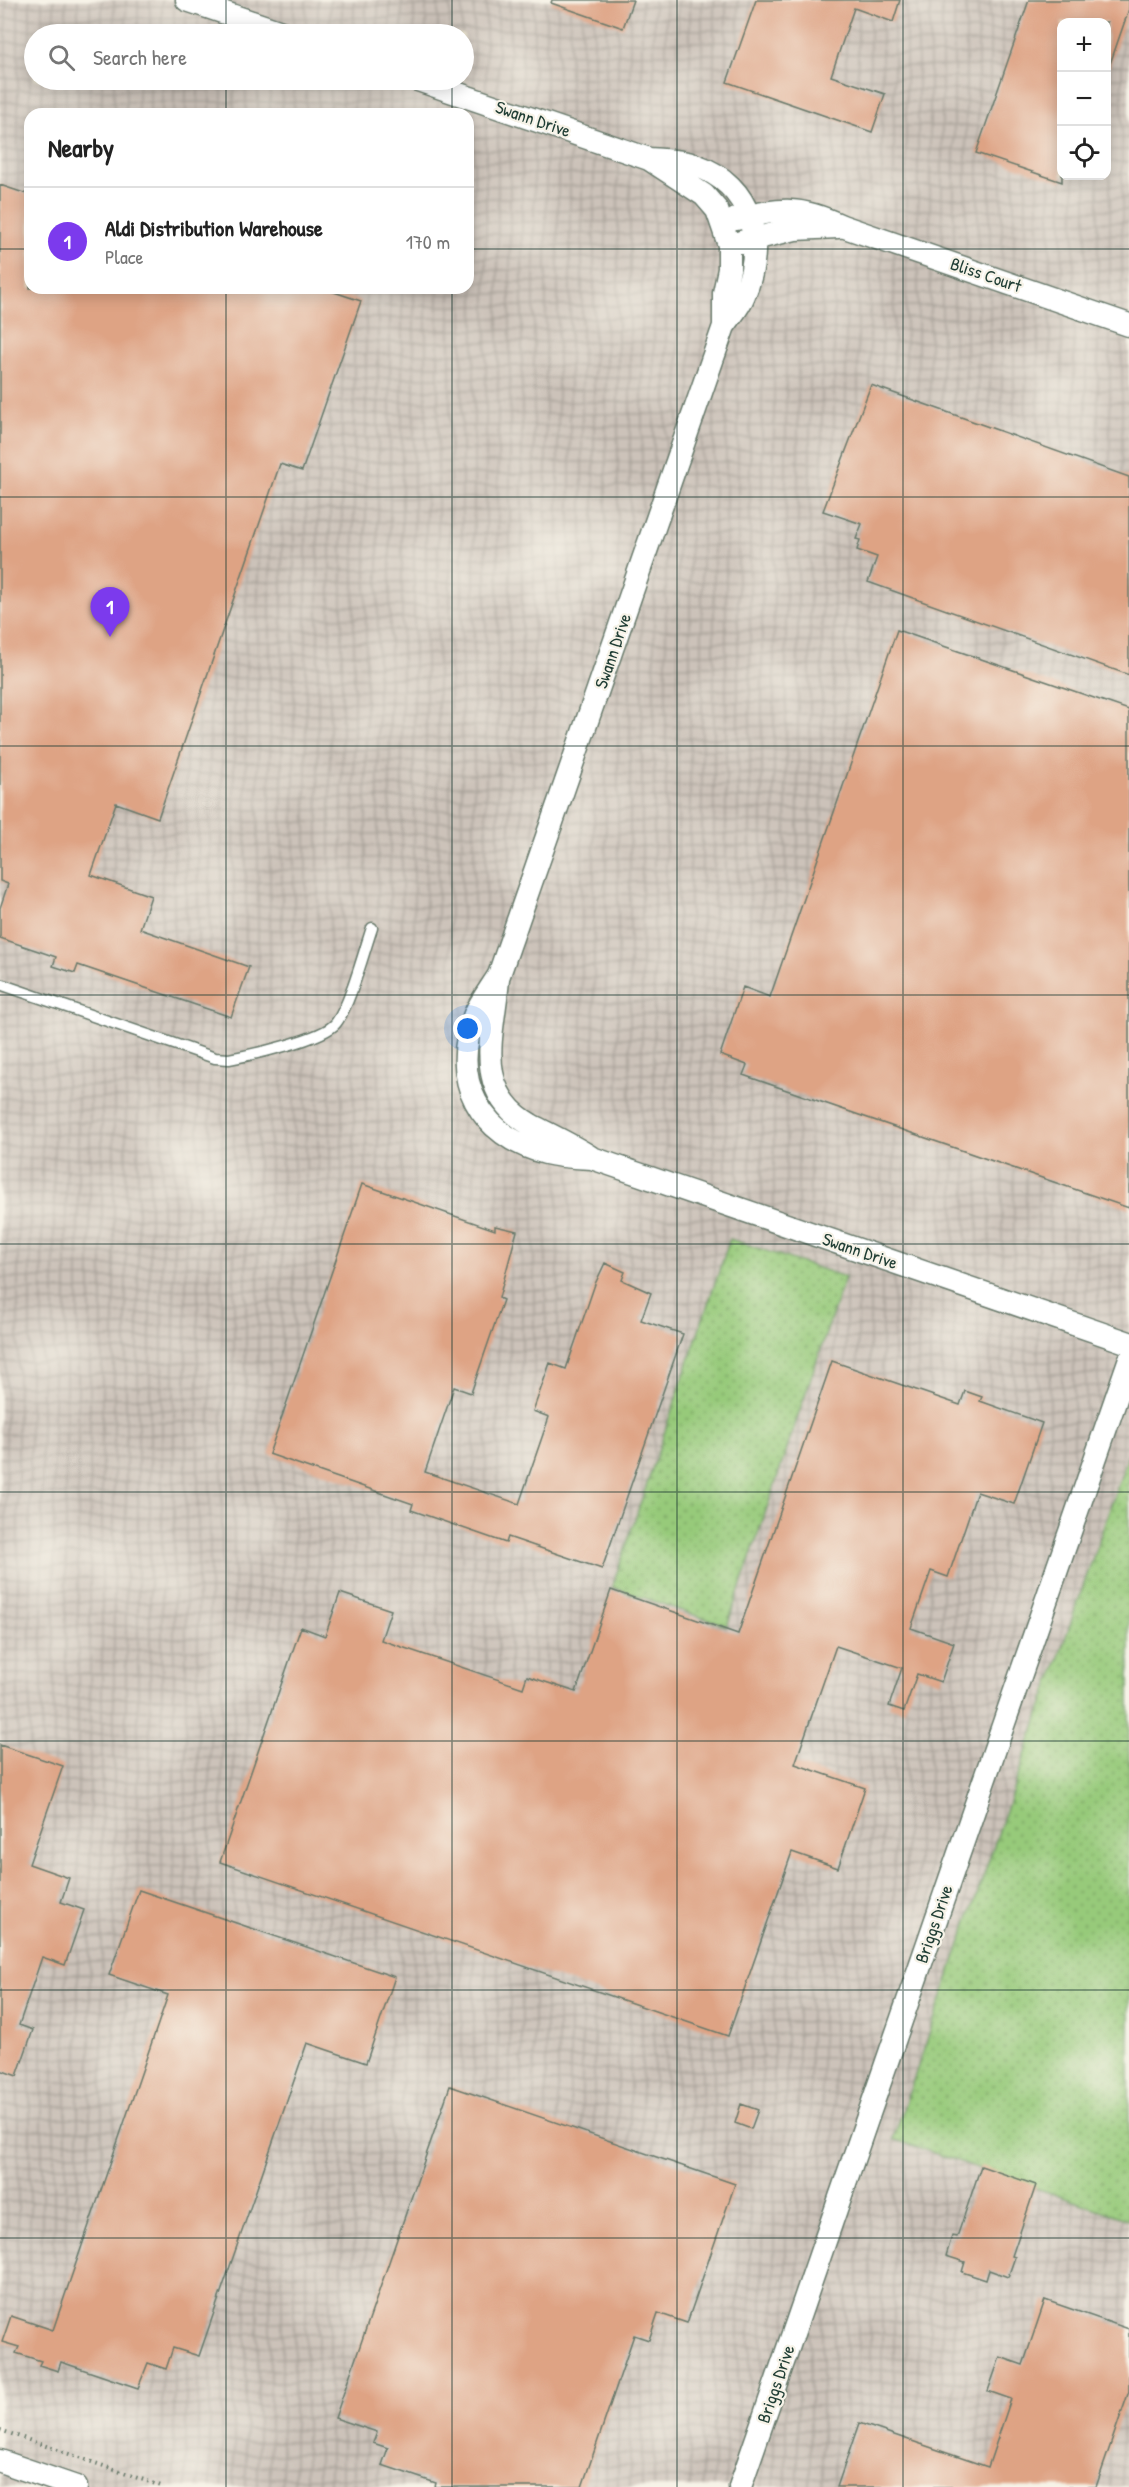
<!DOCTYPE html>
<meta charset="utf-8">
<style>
:root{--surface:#fff;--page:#f6f6f6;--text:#222;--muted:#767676;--line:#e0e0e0;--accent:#7c3aed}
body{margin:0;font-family:"Patrick Hand",sans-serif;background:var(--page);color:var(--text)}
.controls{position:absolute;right:18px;top:18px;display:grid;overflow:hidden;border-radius:12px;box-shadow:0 3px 15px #0003}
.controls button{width:54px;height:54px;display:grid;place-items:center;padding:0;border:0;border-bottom:2px solid var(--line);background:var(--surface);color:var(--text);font:30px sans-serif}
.you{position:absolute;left:468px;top:1029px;width:21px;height:21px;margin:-15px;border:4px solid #fff;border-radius:50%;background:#1a73e8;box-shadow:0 0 0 9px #1a73e833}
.badge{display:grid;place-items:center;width:39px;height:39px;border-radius:50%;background:var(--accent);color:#fff;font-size:20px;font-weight:700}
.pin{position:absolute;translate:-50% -50px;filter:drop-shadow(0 2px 3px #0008)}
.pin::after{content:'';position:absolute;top:32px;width:21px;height:18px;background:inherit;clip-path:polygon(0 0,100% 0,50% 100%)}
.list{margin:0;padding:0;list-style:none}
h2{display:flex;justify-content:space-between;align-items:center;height:78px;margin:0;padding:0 24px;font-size:26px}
h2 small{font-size:20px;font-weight:400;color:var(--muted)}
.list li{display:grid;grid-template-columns:39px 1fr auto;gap:18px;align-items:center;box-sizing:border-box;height:108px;padding:0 24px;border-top:2px solid var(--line)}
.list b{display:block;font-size:22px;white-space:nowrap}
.list p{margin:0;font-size:20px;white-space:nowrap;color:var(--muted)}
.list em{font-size:20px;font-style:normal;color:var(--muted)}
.icon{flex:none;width:33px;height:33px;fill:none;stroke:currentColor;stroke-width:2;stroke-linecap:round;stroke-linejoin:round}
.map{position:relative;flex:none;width:1129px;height:2487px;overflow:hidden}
.search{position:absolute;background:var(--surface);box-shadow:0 3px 15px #0003;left:24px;top:24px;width:450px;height:66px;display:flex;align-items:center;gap:15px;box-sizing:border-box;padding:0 21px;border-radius:33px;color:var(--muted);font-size:22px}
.panel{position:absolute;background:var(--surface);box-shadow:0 3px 15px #0003;left:24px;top:108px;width:450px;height:186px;border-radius:18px}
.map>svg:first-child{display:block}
.industrial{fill:url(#industrial-grid);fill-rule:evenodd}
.grass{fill:url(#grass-dots);stroke:#5b8457;stroke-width:1.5}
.building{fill:#dea384}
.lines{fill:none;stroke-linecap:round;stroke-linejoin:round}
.service-casing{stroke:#68796b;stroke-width:13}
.minor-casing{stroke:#68796b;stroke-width:25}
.path{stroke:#68796b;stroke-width:4;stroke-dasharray:1.5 4.5;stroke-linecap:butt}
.service{stroke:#fff;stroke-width:10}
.minor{stroke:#fff;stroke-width:22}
.grid{fill:none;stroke:#1f3d34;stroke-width:1.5;stroke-opacity:0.55}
.labels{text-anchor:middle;stroke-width:4.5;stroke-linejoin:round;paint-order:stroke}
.street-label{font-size:18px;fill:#1f3d34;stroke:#f7f3e8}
</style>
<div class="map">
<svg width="1129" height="2487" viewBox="0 0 1129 2487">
<defs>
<pattern id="industrial-grid" width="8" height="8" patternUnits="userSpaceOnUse" patternTransform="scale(1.5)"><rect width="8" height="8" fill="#ccc2b9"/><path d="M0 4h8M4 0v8" fill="none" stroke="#a59f97"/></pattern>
<pattern id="grass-dots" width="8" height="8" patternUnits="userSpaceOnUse" patternTransform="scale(1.5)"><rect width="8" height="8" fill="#97ca7a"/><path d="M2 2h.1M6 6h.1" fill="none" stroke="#7ba565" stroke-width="1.8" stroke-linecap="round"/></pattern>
</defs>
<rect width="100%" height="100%" fill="#f7f3e8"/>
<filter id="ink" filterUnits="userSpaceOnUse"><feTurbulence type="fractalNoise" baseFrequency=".0167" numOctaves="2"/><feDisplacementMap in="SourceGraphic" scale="12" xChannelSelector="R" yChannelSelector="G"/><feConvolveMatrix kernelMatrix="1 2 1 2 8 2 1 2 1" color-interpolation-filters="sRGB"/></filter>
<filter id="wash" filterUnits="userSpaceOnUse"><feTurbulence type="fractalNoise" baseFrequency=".008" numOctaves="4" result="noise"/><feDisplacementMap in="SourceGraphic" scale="24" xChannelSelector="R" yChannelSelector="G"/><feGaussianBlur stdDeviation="1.35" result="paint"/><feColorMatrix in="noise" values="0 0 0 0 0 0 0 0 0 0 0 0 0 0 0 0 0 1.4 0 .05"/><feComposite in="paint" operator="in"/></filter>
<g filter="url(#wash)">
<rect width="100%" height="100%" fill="#f0e9d1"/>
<path class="industrial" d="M0 0H1129V2487H0ZM1062 22H1106V176H1062ZM34 34H464V80H34ZM30 114H468V288H30Z"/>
<path class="grass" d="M730 1239 845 1277 727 1626 612 1587Z
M1129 1453V2220L893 2139Z"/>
<g id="blocks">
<path class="building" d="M552 0H633L623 28 551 3Z
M756 0H900L893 22 854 8 831 76 885 94 872 132 727 82Z
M1029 0H1129V9L1109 67 1107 66V22H1062V182L976 153Z
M0 185 30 195V288H322L361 301 302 471 280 464 158 818 116 803 91 875 151 896 140 929 249 967 231 1017 78 965 75 973 53 966 56 957 0 938V908L8 884 0 881Z
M871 385 1129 477V675L868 582 877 557 857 550 860 540 856 539 862 524 823 511Z
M897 630 1129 710V1208L743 1075 747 1065 720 1055 743 987 770 997Z
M362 1184 495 1230V1226L517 1231 499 1298 503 1300 471 1393 454 1387 425 1472 519 1504 549 1417 533 1411 550 1363 566 1369 595 1284 605 1263 625 1272 622 1280 651 1293 641 1320 683 1334 602 1569 508 1537 506 1543 411 1510 413 1504 269 1454Z
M832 1361 960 1405 965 1391 982 1397 980 1401 1042 1423 1014 1504 977 1492 948 1577 931 1571 911 1628 954 1643 941 1682 917 1674 904 1711 889 1706 902 1668 836 1646 795 1764 865 1788 838 1868 792 1852 728 2036 220 1862 301 1627 325 1636 340 1593 391 1610 381 1640 523 1688 527 1676 576 1692 611 1590 738 1634Z
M0 1745 63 1766 29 1864 69 1878 61 1902 84 1910 65 1965 42 1957 19 2025 33 2030 17 2076 0 2070Z
M139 1890 395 1977 366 2063 307 2043 199 2356 173 2348 166 2369 148 2363 138 2388 61 2362 58 2371 39 2365 41 2361 16 2353 19 2347 2 2342 11 2316 53 2330 168 1995 109 1975Z
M450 2086 735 2184 687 2323 658 2313 649 2340 634 2335 582 2487H435L436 2483 382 2465 388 2448 373 2443 377 2432 335 2418Z
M741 2104 758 2110 751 2129 735 2123Z
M981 2166 1036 2185 1012 2256 1015 2257 1008 2277 989 2270 986 2280 962 2272 965 2262 946 2256 952 2236 957 2237Z
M1045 2300 1129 2329V2391L1096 2487H837L859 2423 988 2467 1011 2399 988 2391 1000 2357 1023 2365Z"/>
</g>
</g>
<g filter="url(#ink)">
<use href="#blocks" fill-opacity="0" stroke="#68796b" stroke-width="1.5"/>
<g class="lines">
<defs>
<path id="service" d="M0 984 215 1058 229 1059C251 1055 324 1039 336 1023 350 1005 364 951 372 928"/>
<path id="minor" d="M187 0 287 34
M418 80 649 159 704 195 717 210 729 245V269L724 293V326
M736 219C782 208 800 206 842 226L1129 325
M741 242 795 229 838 227
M498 979C494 1033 471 1091 531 1125 552 1136 572 1145 592 1158L1129 1343
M592 1158C577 1157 561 1157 546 1153 479 1136 449 1079 475 1014 481 1001 491 988 499 975L724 326C731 316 740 306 744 295 766 243 753 185 695 165 680 160 664 160 649 159
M0 2461 76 2487
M740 2487 1129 1361"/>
</defs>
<use href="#service" class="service-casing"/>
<use href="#minor" class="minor-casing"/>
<path class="path" d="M0 2430 164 2487"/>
<use href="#service" class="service"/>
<use href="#minor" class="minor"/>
</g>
</g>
<path class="grid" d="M226 0V34M452 0V34M677 0V2487M903 0V2487M226 80V114M452 80V114M0 249H30M468 249H1129M226 288V2487M452 288V2487M0 497H1129M0 746H1129M0 995H1129M0 1244H1129M0 1492H1129M0 1741H1129M0 1990H1129M0 2238H1129"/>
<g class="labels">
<g class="street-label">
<text transform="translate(533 119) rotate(19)" y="6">Swann Drive</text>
<text transform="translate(986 275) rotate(19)" y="6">Bliss Court</text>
<text transform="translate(613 651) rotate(-71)" y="6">Swann Drive</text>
<text transform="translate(860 1251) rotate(19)" y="6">Swann Drive</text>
<text transform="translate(934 1924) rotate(-71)" y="6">Briggs Drive</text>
<text transform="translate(776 2384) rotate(-71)" y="6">Briggs Drive</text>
</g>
</g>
</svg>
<div class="controls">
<button>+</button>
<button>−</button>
<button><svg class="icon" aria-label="locate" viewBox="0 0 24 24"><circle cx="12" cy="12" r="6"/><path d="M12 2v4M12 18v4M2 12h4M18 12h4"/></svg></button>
</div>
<div class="you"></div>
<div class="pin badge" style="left:110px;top:637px">1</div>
<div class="search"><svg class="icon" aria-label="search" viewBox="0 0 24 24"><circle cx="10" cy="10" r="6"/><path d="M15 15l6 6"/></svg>Search here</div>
<section class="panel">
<h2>Nearby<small></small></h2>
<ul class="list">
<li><span class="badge">1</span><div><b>Aldi Distribution Warehouse</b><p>Place</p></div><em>170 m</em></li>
</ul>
</section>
</div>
